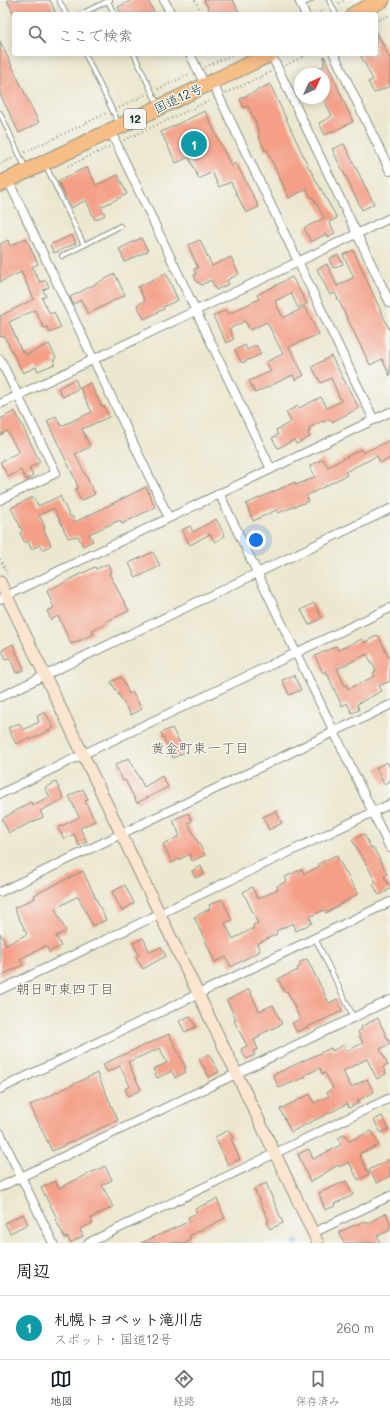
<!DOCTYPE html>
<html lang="ja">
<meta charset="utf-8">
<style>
:root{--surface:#fff;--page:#f6f6f6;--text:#202124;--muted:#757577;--line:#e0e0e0;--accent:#111827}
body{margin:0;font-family:Mali,"Klee One",sans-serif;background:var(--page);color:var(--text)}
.compass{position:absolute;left:294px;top:68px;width:36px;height:36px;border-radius:50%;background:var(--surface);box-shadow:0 2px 10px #0003;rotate:45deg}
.you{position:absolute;left:256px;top:540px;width:14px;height:14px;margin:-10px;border:3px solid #fff;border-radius:50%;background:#1a73e8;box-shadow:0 0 0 6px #1a73e833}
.badge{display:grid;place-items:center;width:26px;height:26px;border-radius:50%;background:var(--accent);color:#fff;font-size:13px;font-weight:700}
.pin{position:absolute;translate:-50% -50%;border:2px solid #fff;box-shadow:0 1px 4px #0006}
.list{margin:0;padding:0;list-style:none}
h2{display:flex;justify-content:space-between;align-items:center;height:52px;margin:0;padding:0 16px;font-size:17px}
h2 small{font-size:13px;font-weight:400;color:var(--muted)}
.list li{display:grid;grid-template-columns:26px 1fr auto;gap:12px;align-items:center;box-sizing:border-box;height:64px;padding:0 16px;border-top:1px solid var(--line)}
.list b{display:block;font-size:15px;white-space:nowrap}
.list p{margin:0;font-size:13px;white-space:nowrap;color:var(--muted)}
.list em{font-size:13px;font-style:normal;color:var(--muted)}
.icon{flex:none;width:22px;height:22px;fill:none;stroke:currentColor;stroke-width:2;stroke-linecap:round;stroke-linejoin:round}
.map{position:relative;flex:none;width:390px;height:1243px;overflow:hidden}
.search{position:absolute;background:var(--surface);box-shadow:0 2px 10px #0003;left:12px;right:12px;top:12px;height:44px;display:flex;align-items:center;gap:10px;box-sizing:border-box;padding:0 14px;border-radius:4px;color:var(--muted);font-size:15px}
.sheet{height:116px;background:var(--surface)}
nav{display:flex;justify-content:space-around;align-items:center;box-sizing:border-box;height:56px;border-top:1px solid var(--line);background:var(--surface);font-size:11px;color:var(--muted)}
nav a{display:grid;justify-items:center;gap:2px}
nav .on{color:var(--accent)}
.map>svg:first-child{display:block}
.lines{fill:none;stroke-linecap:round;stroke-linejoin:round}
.stream{stroke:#75abe3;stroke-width:3}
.building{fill:#f49f86;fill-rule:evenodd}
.lane-casing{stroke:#869282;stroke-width:6}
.street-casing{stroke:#869282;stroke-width:10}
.secondary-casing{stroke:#869282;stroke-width:13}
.highway-casing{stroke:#869282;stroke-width:17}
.path{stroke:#869282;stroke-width:2;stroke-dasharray:1 3;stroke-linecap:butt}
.lane{stroke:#fff;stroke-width:4}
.street{stroke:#fff;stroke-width:8}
.secondary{stroke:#fbe5cf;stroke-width:11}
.highway{stroke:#f6be87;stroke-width:15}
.labels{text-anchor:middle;stroke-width:3;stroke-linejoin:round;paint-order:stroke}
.shield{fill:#f6f6f2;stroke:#60746d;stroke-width:1}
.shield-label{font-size:12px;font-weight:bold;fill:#1f3d34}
.street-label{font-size:13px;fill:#1f3d34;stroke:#f6f6f2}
.neighbourhood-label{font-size:14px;fill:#6a5f51;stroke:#f6f6f2}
</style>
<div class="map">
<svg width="390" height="1243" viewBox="0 0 390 1243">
<rect width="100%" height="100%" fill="#f6f6f2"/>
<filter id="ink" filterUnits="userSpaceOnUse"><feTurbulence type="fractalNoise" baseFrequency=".025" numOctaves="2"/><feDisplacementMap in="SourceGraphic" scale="8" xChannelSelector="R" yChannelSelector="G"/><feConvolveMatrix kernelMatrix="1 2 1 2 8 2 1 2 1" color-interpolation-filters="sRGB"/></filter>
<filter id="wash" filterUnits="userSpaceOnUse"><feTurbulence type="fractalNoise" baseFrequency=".012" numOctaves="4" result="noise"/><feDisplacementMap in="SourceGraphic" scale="16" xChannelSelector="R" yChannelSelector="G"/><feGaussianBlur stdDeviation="0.9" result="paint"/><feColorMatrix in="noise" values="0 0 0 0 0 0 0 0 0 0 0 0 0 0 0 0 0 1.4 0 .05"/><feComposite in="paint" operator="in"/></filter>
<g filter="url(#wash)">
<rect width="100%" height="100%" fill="#ece7cf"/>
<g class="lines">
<path class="stream" d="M294 1243 297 1241 298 1243"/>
</g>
<g id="blocks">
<path class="building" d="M7 0H50L56 14H14Z
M132 0H148L155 14H121L118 7Z
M204 0H233L240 14H211Z
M376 30 390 59V86L374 93 368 82 373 80 360 54H376Z
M0 41 39 123 19 133 0 94Z
M324 56 353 122 325 135 319 123 332 116 324 100V74H307L324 66Z
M270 84 308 166 337 218 329 222 335 233 328 237 326 234 311 242 304 228 324 218 313 197 311 198 307 189 289 198 267 150 265 151 258 135 259 134 256 123 248 106 244 108 240 99Z
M205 111 231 166 236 163 259 207 246 213 231 182 219 187 212 172 199 179 189 157 176 163 161 132Z
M344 144 374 204 362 210 332 149Z
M87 167 96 185 118 175 127 194 101 207 105 215 95 220 86 200 71 208 58 181Z
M72 235 76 243 54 253 50 245Z
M26 238 38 264 32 267 40 282 46 280 49 287 43 290 46 296 42 298 50 314 54 312 61 328 50 333 47 327 44 328 35 310 9 322 22 352 24 351 26 355 49 344 56 358 53 360 55 364 38 371 36 367 23 373 4 336 0 337V316L34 299 21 272 0 282V244L8 240 10 246Z
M141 238 148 251 125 262 119 249Z
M200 240 212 266 231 257 239 274 227 280 229 284 216 290 211 280 201 285 199 282 197 283 194 275 196 274 194 269 198 268 188 245Z
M353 250 390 331V376L382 359 370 365 335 293 330 295 317 269 327 264 337 286 354 277 343 255Z
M338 255 343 264 333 268 329 259Z
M166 273 178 300 163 307 164 309 144 319 137 305 145 301 138 287Z
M115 274 125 295 88 314 81 300 73 304 70 297Z
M292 277 307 304 298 308 291 293 275 301 283 318 305 307 319 334 289 347 304 375 295 380 293 375 255 393 249 381 271 371 266 362 283 354 267 322 250 330 245 321 229 329 234 339 226 343 213 316 226 310 228 314 259 299 257 295Z
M245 345 247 350 256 345 261 354 242 363 235 350Z
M331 356 359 408 332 422 330 419 323 422 322 421 309 428 310 431 308 432 310 437 296 444 294 440 278 448 272 438 278 435 276 430 291 422 286 412 298 406 299 408 321 397 327 408 341 401 331 378 321 383 312 367Z
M75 379 79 388 63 397 58 388Z
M90 383 102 407 104 406 109 417 82 429 90 447 75 454 95 494 81 501 75 489 78 488 75 479 47 421 56 416 61 426 92 412 80 388Z
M15 411 40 462 29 468 33 476 26 480 21 470 8 477 0 462 19 452 7 431 0 435V419Z
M390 440V458L380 463 377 456 345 472 347 475 306 496 309 501 278 513 276 510 253 521 246 504 295 482 296 485 315 477 310 466 323 459 328 467 361 449 363 453Z
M146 487 155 507 122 524 120 520 89 534 93 541 83 546 78 536 68 538 54 508 39 515 45 527 43 528 51 545 42 550 40 545 31 549 28 541 25 543 20 533 22 530 11 508 33 497 38 506 60 496 70 517 72 516 75 522Z
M216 519 225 536 215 542 210 534 190 545 182 530 190 526 193 532Z
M153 552 160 566 136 578 129 563Z
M108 564 111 572 109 573 129 611 105 622 106 624 92 630 94 634 71 644 58 616 51 620 47 611 54 608 47 591 95 567 96 569Z
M314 603 322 618 309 625 301 610Z
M378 635 390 659V681L379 686 382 691 357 704 359 710 352 713 347 703 342 706 326 671 323 673 315 656 336 646 338 650 362 639 364 643ZM367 654 376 671 373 673 375 676 348 689 347 685 345 686 337 669Z
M13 644 24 670 16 673 11 660 9 658 6 659 2 650Z
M294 675 301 690 289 695 282 680Z
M121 677 129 694 132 692 142 709 131 715 111 682Z
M45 712 54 728 30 740 29 738 16 744 8 728 19 723 23 730 39 722 37 716Z
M172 728 185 752 173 758 161 733Z
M129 758 144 787 162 776 168 787 137 803 125 780 123 781 115 765Z
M387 762 390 768V781L384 784 376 768Z
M56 782 64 799 40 811 43 817 9 833 2 819 31 802 32 805 50 797 45 788Z
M83 789 88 799 85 801 95 821 80 828 87 842 79 846 74 834 64 839 58 828 79 817 69 796Z
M276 811 282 823 269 830 263 817Z
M188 813 192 821 188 823 205 855 192 861 190 854 172 863 163 844 180 836 173 820Z
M364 834 371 848 373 847 379 858 387 874 384 876 390 887V889L379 895 373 884 376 883 369 869 352 840Z
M336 855 358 894 326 913 324 910 309 917 312 923 296 931 293 923 276 931 277 934 257 944 260 951 231 967 226 957 215 962 194 917 210 909 209 905 222 899 232 920 225 923 233 939 254 928 253 925 258 923 243 892 252 887 258 899 278 889 277 886 287 881 285 877 302 869 304 874 320 866 318 864Z
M201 866 204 874 195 878 192 871Z
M83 871 106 920 93 926 78 896 55 909 66 931 56 936 61 946 49 952 46 946 20 959 23 965 0 976V933L6 945 27 934 14 908 35 898 34 895Z
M125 885 134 903 122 911 112 892Z
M143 938 150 952 161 947 166 956 143 969 136 957 139 955 133 943Z
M307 959 329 1003 337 999 342 1011 297 1032 292 1023 300 1019 287 991 284 992 278 979 298 970 297 968 301 966 299 963Z
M249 989 259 1011 273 1005 282 1024 259 1035 260 1037 254 1040 258 1049 253 1051 255 1055 246 1059 241 1049 247 1046 234 1021 236 1020 227 1000Z
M190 1016 196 1027 185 1032 179 1021Z
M378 1018 390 1044 380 1049 388 1065 383 1067 386 1074 377 1079 367 1059 343 1071 351 1087 367 1079 374 1092 357 1101 359 1103 349 1108 347 1104 291 1132 280 1109 310 1094 314 1103 329 1096 327 1092 333 1088 325 1073 322 1074 320 1068 305 1075 306 1077 279 1088 273 1075 331 1048 332 1051 344 1045 347 1051 363 1043 358 1032 362 1029 361 1027Z
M169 1034 186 1068 184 1069 186 1072 175 1078 172 1071 157 1078 153 1069 167 1063 160 1048 128 1062 141 1090 128 1096 125 1089 130 1086 120 1066 107 1072 103 1064Z
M209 1054 219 1072 209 1077 199 1059Z
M97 1073 118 1120 52 1151 30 1105Z
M382 1116 389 1129 381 1133 374 1120Z
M229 1130 233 1138 231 1139 240 1159 228 1165 215 1137Z
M372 1131 379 1145 359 1154 369 1174 358 1180 349 1162 339 1167 338 1165 310 1182 298 1154 309 1149 313 1159 341 1145 338 1138 345 1134 349 1141Z
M390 1159V1176L377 1183 369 1170Z
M105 1166 112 1180 102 1185 113 1207 91 1218 93 1223 80 1229 83 1236 70 1243 68 1237 65 1238 55 1219 57 1218 41 1188 55 1181 59 1188Z
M346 1181 353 1195 334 1204 335 1206 325 1210 319 1193Z
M266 1183 283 1223 270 1229 267 1222 269 1221 254 1189Z
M217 1199 225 1218 189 1236 191 1240 185 1243H141L190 1221 188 1217 197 1213 195 1209Z
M386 1213 390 1222V1230L377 1236 380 1243H344L339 1232 365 1221 366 1224Z
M23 1214 28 1224 10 1233 5 1223Z"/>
</g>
</g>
<g filter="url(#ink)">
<use href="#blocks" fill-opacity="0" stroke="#869282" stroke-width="1"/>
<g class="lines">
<defs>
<path id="lane" d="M59 0 66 14
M329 0 336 14
M108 1 114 14
M301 4 311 0
M81 14 110 0
M85 54 119 124
M134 54 158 105
M0 113 26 169
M45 164 84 245 120 226
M62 256 84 245
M315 938 354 1018"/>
<path id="street" d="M164 0 171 14
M299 0 305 14
M190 54 205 85
M271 54 390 303
M334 54 390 171
M212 82 374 420
M110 130 271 469
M8 180 169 518
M0 359 56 473 0 500
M0 404 390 218
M219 493 390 848
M0 599 390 412
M0 697 390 509
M0 794 390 608
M0 892 390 705
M0 990 390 804
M0 1089 390 902
M0 1133 53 1243
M0 1187 390 1000
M313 1233 390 1196
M88 1243 390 1098"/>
<path id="secondary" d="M0 582 318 1243"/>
<path id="highway" d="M354 14 382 0
M0 184 270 54"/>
</defs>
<use href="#lane" class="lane-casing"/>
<use href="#street" class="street-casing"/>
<use href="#secondary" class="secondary-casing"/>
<use href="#highway" class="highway-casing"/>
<path class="path" d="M195 0 202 14
M339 3 345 0
M316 14 326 9
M376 21 390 15
M303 57 308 54
M286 65 303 57 302 54
M205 67 233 54
M158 89 190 74
M226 93 271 72
M119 108 145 95
M124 140 211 100
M25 152 107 113
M0 164 13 158
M68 166 109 147
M0 559 7 574"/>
<use href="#lane" class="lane"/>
<use href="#street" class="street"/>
<use href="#secondary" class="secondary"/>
<use href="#highway" class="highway"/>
</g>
</g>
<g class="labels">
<rect class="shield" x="124" y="109" width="22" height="20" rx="3"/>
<g class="shield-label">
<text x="135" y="123">12</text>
</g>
<g class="street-label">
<text transform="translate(178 98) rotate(-25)" y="5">国道12号</text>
</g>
<g class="neighbourhood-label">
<text x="200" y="753">黄金町東一丁目</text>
<text x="65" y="994">朝日町東四丁目</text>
</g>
</g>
</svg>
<svg class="compass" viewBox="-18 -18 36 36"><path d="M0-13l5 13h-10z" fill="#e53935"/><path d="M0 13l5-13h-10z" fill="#757577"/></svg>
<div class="you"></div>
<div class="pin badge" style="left:194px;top:144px;background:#0f9aa8">1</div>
<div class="search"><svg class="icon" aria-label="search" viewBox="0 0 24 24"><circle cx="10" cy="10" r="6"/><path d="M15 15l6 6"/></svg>ここで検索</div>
</div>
<section class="sheet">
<h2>周辺<small></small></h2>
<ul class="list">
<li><span class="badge" style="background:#0f9aa8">1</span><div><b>札幌トヨペット滝川店</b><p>スポット · 国道12号</p></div><em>260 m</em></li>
</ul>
</section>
<nav>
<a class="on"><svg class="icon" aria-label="map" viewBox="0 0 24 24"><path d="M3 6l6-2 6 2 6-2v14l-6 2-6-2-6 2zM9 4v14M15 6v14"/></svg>地図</a>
<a><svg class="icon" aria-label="directions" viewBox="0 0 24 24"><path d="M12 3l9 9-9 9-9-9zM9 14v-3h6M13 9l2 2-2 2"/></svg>経路</a>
<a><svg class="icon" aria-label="saved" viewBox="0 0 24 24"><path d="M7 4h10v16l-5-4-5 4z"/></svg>保存済み</a>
</nav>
